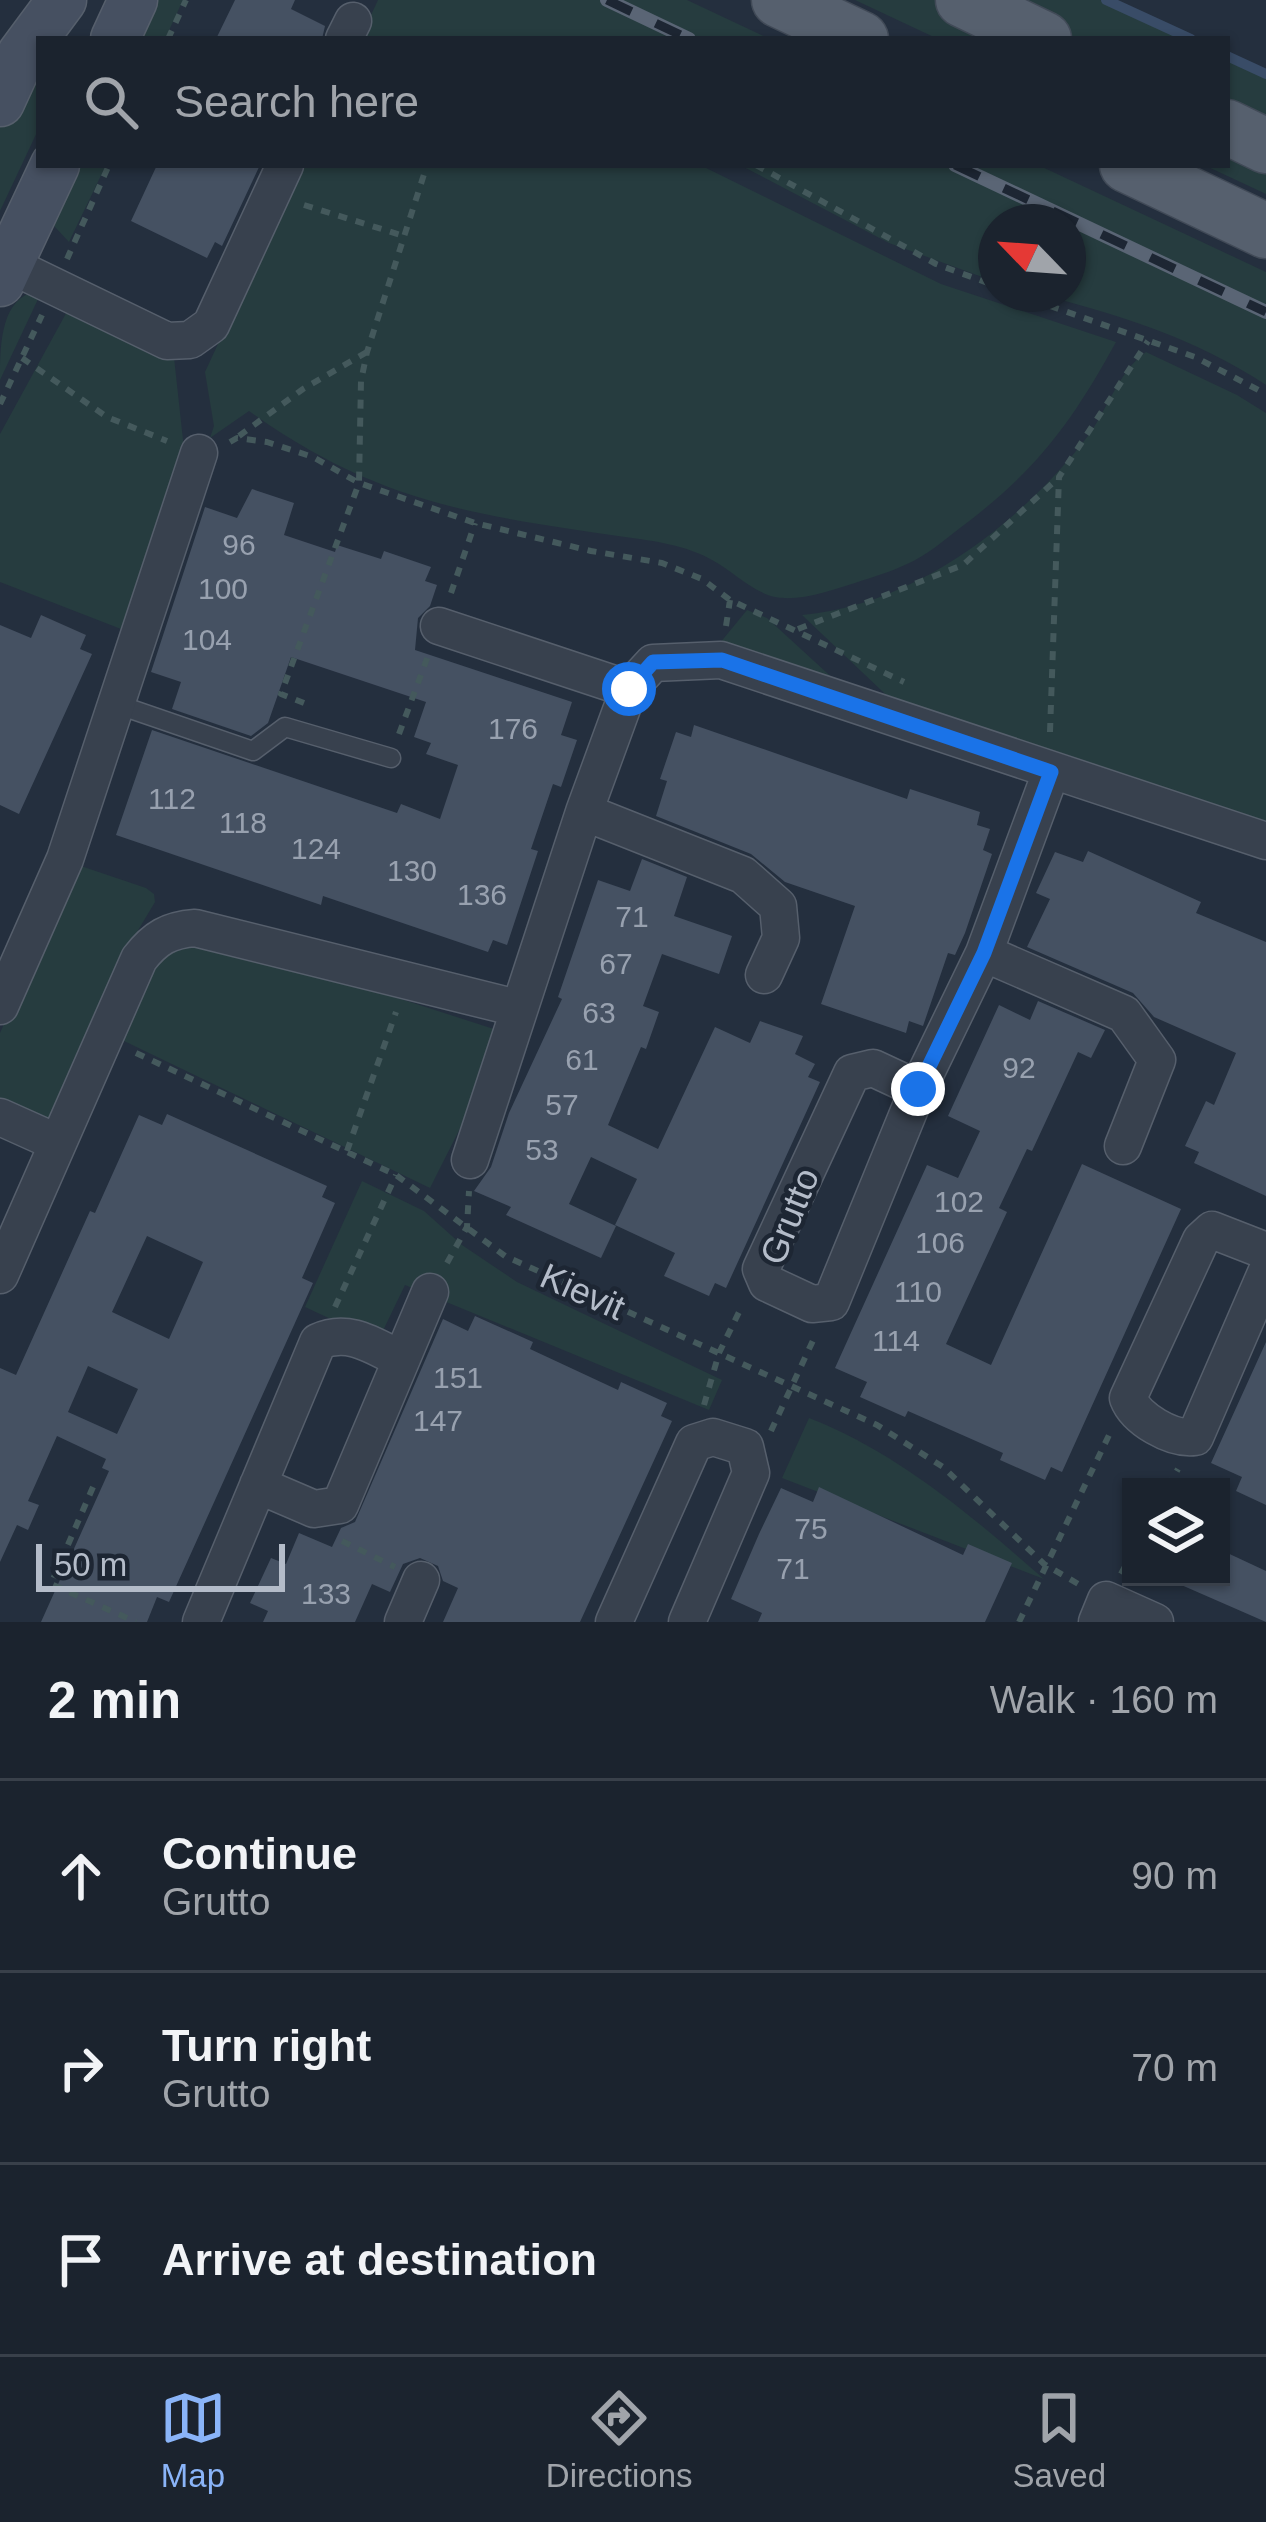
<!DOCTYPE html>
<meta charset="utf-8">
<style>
:root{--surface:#1b232e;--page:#242b36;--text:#f1f3f6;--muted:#a0a4aa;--line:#39404a;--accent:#8ab4f8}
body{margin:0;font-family:Helvetica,sans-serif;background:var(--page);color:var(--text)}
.controls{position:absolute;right:36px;bottom:36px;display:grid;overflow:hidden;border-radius:0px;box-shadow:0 3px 9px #0004}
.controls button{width:108px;height:108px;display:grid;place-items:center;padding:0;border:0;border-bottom:3px solid var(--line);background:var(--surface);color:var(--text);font:60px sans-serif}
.compass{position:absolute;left:978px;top:204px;width:108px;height:108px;border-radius:50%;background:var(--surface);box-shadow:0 3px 9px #0004;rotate:295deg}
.scale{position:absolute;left:36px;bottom:30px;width:249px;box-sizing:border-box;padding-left:12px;border:6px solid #b4bcc9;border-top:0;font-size:33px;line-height:42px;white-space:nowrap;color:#b4bcc9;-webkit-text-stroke:9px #1d2633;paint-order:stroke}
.stop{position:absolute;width:36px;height:36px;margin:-27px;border:9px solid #1a73e8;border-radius:50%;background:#fff}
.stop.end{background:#1a73e8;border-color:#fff;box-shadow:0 3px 12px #0008}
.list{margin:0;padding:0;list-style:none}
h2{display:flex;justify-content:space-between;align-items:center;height:156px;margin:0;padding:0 48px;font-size:51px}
h2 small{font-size:39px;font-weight:400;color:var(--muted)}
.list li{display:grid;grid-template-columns:78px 1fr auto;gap:36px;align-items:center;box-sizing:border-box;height:192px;padding:0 48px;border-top:3px solid var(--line)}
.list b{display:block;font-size:45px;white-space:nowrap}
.list p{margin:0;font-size:39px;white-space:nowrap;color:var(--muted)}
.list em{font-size:39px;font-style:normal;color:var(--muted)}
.icon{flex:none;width:66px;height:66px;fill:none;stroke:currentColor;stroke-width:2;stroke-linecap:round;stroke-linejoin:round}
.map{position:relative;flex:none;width:1266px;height:1622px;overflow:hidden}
.search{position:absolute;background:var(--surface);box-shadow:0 3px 9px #0004;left:36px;right:36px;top:36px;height:132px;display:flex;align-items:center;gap:30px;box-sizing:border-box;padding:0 42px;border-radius:0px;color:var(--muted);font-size:45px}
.sheet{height:732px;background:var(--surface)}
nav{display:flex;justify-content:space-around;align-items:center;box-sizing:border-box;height:168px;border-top:3px solid var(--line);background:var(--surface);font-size:33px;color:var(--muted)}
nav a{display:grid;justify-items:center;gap:6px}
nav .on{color:var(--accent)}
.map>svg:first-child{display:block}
.green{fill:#263c3f}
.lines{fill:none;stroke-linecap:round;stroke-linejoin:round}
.stream{stroke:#394c67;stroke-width:10}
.building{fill:#455162;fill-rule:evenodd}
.lane-casing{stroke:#565f6c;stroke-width:21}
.street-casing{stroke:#565f6c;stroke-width:39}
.secondary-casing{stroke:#565f6c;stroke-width:51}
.primary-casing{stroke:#414a57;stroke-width:57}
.path{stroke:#44595c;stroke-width:6;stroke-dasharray:9 9;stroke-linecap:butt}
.lane{stroke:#38414e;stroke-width:18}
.street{stroke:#38414e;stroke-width:36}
.secondary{stroke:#465061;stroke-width:48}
.primary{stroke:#56606e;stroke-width:54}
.rail-casing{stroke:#5a6575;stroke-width:14}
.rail{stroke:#1d2633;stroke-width:9;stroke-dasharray:27;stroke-linecap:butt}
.route{stroke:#1a73e8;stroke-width:15}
.labels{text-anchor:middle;stroke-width:9;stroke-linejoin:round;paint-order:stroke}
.number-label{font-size:30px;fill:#98a1af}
.street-label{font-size:36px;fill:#b4bcc9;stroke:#1d2633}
</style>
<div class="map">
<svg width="1266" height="1622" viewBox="0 0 1266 1622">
<rect width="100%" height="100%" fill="#242f3e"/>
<path class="green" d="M144 0H183L165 39H125Z
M378 0H687L770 39H360Z
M855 0H1100L1184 39H938Z
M39 58V128L0 211V115Z
M1227 59 1266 77V194L1204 165H1227Z
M65 165H106L69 242 42 213Z
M301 165H700L941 284 1116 342C1071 424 1036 471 960 528 943 541 926 556 907 564 891 572 872 577 855 583 833 590 799 602 775 597 752 592 733 571 712 560 686 545 654 541 625 537 474 515 377 503 249 411L210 438 214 426 205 372Z
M740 165H1038L1266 272V385C1197 339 1118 314 1038 294H1068V222H996V282L889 243Z
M81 286 171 330 184 449 121 629 0 582V434Z
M30 293 39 297 0 380C0 349 0 304 30 293Z
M1146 352 1237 395 1266 413V834L903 711 802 615C915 605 1021 523 1088 436 1108 409 1118 372 1146 352Z
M747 610 767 618 850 694 715 649Z
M75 864 146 888 154 894 155 902 128 947 47 1125 0 1103V1033Z
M165 923 500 1031 503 1043 430 1188 124 1041 118 1028Z
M362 1181 424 1211 462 1245 517 1282 722 1380 709 1410 405 1285 378 1341 305 1307Z
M809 1418C899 1453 973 1517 1044 1579L782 1478Z"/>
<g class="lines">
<path class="stream" d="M1106 0 1191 39
M1227 56 1266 74"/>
</g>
<path class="building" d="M235 0H295L291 9 325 26 322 39H216Z
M157 165H260L222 246 215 242 207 258 131 221Z
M252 489 294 503 284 535 335 552 337 545 381 559 384 551 431 567 425 581 437 585 430 606 418 618 415 650 572 702 561 735 577 740 561 787 553 784 531 849 538 851 507 945 493 940 488 952 323 896 321 905 116 835 152 730 397 813 401 804 440 819 458 765 426 754 431 743 414 737 426 702 291 657 268 723 251 736 172 709 181 682 151 672 205 507 237 518Z
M41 615 86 635 80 649 92 654 19 814 0 805V625L31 638Z
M694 725 907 799 910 789 980 812 977 825 990 829 983 850 992 854 965 933 955 955 948 953 923 1026 909 1021 906 1033 821 1004 855 906 785 882 751 854 656 816 667 781 660 779 676 732 691 737Z
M1088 851 1201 902 1196 913 1266 942V1196L1194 1163 1199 1152 1185 1146 1206 1101 1214 1105 1236 1053 1154 1017 1133 993 1027 947 1050 899 1036 893 1055 852 1083 862Z
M642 859 687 877 674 916 732 936 719 974 662 954 643 1006 659 1012 646 1049 641 1047 608 1125 658 1149 715 1027 750 1043 760 1021 803 1036 795 1054 815 1064 808 1077 820 1082 726 1288 715 1283 709 1296 664 1276 675 1253 615 1225 637 1179 591 1157 569 1204 616 1226 601 1258 506 1215 511 1207 474 1191 491 1167 509 1113 562 999 558 997 598 880 630 891Z
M1038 1001 1105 1030 1091 1058 1078 1052 1032 1151 1027 1149 999 1208 1007 1212 946 1344 991 1365 1082 1164 1181 1209 1062 1472 1051 1467 1045 1480 1000 1460 1003 1453 908 1411 905 1417 860 1397 867 1382 835 1368 927 1165 958 1178 980 1131 948 1116 999 1005 1030 1020Z
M167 1114 327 1186 322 1197 335 1203 302 1278 313 1283 169 1602 157 1597 147 1622H41L109 1471 102 1468 106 1459 57 1436 28 1501 39 1505 28 1530 17 1525 0 1562V1368L16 1375 90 1211 95 1213 139 1115 162 1125ZM147 1236 203 1262 169 1339 112 1312ZM88 1366 138 1389 117 1434 68 1412Z
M475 1316 533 1342 530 1349 618 1390 621 1382 667 1403 661 1416 672 1421 580 1622H443L458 1588 443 1581 438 1566 420 1558 403 1564 390 1592 372 1584 355 1622H263L268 1611 250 1603 271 1558 286 1564 299 1533 332 1547 341 1528 355 1522 443 1319 468 1331Z
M1266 1342V1505L1236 1491 1242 1477 1211 1463Z
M819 1487 963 1555 968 1544 1012 1563 985 1622H758L762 1613 731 1599 759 1534 781 1488 813 1502Z
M1221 1550 1266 1571V1622L1163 1577H1221Z"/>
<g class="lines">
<defs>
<path id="lane" d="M116 704 253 751 285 727 391 758"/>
<path id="street" d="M344 39 353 21
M8 264 167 341 190 340 211 325 285 165
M439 626 629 689
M984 953 1124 1014 1157 1060 1123 1146
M764 975 781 938 778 906 743 875 584 812 629 689 653 663 721 660 1266 841
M0 1006 65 859 199 453
M918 1089 873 1068 852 1073 761 1269 767 1283 812 1304 831 1302 918 1089 984 953 1051 772
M0 1117 58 1143
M470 1160 584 812
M1266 1251 1212 1230 1201 1240 1128 1398C1136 1419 1172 1440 1195 1437L1266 1273
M0 1275 139 959C155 938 169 930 195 928L517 1008
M258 1485 314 1509 340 1505 430 1292
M201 1622 318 1342C348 1328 372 1345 400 1359
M403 1622 421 1580
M614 1622 694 1443 713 1437 745 1447 751 1473 687 1622
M1097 1622 1106 1600 1155 1622"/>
<path id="secondary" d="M115 39 133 0
M0 102 22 54 62 0
M0 282 55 165"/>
<path id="primary" d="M779 0 861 39
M963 0 1044 39
M1227 127 1266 146
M1127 165 1266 231"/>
</defs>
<use href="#lane" class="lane-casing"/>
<use href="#street" class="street-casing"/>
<use href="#secondary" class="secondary-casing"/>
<use href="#primary" class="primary-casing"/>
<path class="path" d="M168 39 186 0
M756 165 936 264 996 286
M304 205 404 236
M67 259 109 165
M1016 294 1195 357 1266 394
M22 358 107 417 167 441
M0 404 42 315
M239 436 303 389 367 352
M230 442 237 438 267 442 313 457 359 483 475 523 591 551 662 563 702 579 730 600 904 682
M451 593 475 523
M726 626 730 600
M798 629 963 565 1056 480
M304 703 281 694 359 483 361 381 367 352 427 165
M1050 732 1059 477 1148 341
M399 734 428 656
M136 1053 396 1175 505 1256 877 1425 943 1467 1044 1564 1080 1585
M347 1151 396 1012
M447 1263 467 1227 469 1191
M335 1307 396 1175
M704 1405 719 1353 742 1306
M771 1431 816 1334
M93 1487 51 1584 136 1622
M1168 1487 1178 1469
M342 1541 395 1567
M1121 1574 1131 1555
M1019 1622 1111 1431"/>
<use href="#lane" class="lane"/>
<use href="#street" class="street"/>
<use href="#secondary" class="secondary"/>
<use href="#primary" class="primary"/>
<defs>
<path id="rail" d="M607 0 689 39
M955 165 1266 312"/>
</defs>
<use href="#rail" class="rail-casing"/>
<use href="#rail" class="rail"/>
</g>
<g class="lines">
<path class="route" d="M629 689 653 662 722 660 1051 772 984 953 918 1089"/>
</g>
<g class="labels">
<g class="number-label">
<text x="239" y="555">96</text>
<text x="223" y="599">100</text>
<text x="207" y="650">104</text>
<text x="513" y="739">176</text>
<text x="172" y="809">112</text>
<text x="243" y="833">118</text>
<text x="316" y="859">124</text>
<text x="412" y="881">130</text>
<text x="482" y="905">136</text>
<text x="632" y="927">71</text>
<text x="616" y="974">67</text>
<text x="599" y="1023">63</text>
<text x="582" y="1070">61</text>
<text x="1019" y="1078">92</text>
<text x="562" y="1115">57</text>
<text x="542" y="1160">53</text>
<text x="959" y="1212">102</text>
<text x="940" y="1253">106</text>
<text x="918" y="1302">110</text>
<text x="896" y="1351">114</text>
<text x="458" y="1388">151</text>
<text x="438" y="1431">147</text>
<text x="811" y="1539">75</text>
<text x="793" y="1579">71</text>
<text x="326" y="1604">133</text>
</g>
<g class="street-label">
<text transform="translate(789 1216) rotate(-68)" y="13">Grutto</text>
<text transform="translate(583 1291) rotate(24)" y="13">Kievit</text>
</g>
</g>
</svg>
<div class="controls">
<button><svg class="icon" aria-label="layers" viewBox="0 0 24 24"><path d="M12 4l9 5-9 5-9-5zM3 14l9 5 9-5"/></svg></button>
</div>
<svg class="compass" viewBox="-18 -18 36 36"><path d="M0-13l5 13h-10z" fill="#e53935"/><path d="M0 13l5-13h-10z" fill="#a0a4aa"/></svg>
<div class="scale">50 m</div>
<div class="stop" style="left:629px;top:689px"></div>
<div class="stop end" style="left:918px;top:1089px"></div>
<div class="search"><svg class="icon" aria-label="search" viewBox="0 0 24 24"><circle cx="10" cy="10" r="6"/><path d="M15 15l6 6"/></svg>Search here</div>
</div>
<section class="sheet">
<h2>2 min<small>Walk · 160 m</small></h2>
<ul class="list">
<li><svg class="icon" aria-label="ahead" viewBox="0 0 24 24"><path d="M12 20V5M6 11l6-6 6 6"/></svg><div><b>Continue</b><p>Grutto</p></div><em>90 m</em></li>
<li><svg class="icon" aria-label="right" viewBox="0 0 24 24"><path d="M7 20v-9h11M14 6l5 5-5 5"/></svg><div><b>Turn right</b><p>Grutto</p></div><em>70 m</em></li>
<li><svg class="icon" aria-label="arrive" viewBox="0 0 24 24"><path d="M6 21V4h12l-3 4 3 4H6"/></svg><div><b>Arrive at destination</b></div></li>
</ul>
</section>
<nav>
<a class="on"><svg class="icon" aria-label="map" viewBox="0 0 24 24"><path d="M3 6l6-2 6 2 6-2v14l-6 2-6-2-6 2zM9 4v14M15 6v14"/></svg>Map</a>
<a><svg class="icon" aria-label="directions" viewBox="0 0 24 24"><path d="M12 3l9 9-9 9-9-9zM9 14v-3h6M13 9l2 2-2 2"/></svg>Directions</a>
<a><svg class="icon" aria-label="saved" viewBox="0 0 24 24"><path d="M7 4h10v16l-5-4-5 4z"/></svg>Saved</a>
</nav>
